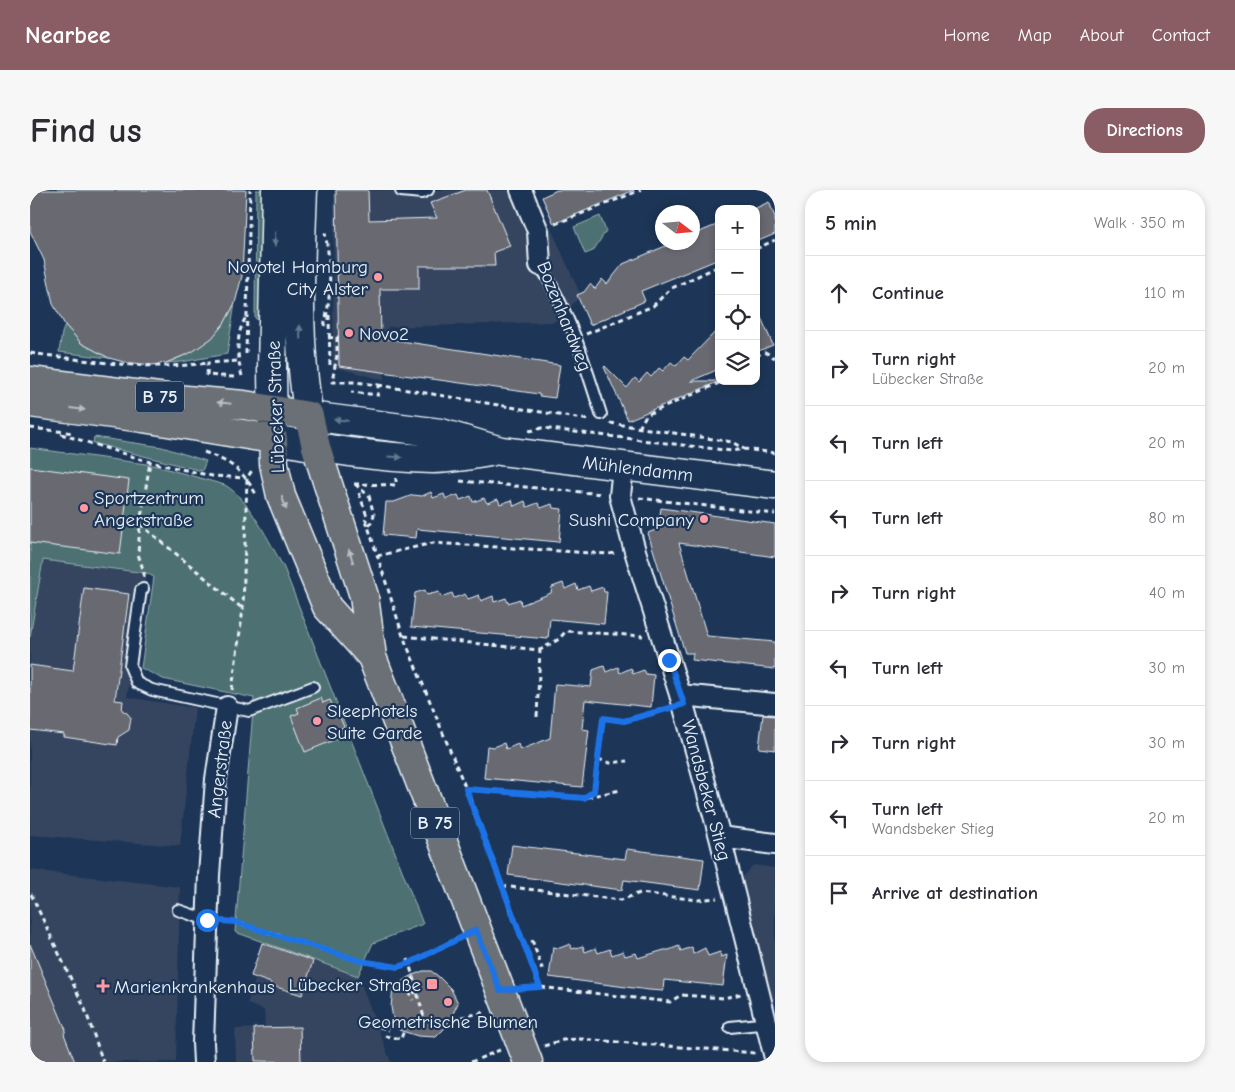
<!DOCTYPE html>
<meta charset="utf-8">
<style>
:root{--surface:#fff;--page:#f7f7f7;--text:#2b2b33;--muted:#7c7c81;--line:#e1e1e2;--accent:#8a5d65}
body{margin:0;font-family:"Comic Neue",sans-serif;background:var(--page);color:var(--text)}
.controls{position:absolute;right:15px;top:15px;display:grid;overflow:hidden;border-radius:10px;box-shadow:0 2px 8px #0003}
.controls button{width:45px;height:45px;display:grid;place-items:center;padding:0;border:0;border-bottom:1px solid var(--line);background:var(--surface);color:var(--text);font:25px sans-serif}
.compass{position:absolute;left:625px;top:15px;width:45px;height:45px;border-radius:50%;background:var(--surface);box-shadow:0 2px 8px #0003;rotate:106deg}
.stop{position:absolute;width:15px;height:15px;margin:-11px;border:4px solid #1a73e8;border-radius:50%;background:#fff}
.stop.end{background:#1a73e8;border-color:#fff;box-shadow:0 1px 5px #0008}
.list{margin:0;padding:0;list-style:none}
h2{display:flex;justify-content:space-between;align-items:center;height:65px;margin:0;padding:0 20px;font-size:21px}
h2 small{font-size:16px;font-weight:400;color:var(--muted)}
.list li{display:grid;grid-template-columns:32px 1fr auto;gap:15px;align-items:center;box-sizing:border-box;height:75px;padding:0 20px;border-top:1px solid var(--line)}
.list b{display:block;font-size:19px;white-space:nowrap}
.list p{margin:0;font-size:16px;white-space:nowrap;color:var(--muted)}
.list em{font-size:16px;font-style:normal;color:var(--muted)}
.icon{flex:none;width:28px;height:28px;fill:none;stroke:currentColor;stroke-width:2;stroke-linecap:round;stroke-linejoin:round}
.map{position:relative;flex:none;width:745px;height:872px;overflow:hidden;border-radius:20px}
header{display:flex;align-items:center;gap:30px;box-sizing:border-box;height:70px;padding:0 25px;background:var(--accent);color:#fff}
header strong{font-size:24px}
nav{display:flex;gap:28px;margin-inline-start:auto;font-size:18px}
.intro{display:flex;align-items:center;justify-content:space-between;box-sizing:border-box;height:120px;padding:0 30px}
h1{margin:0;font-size:35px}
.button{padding:12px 22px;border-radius:20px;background:var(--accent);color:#fff;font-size:18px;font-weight:700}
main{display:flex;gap:30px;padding:0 30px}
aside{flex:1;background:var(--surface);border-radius:20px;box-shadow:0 2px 8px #0003}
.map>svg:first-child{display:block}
.built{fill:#34455f}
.green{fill:#4d7172;stroke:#9ab1b5}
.building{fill:#686971;stroke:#e8f1f8}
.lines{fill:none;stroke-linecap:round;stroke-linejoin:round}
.lane-casing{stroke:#e8f1f8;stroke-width:14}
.street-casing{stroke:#e8f1f8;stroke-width:24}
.secondary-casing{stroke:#e8f1f8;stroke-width:31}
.primary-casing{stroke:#e8f1f8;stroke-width:31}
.path{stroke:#e8f1f8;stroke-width:3;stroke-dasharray:5 4;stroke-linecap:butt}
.lane{stroke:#1d3557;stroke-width:10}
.street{stroke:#1d3557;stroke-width:20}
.secondary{stroke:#1d3557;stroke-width:28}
.primary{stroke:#6a7074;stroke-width:28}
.oneway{fill:#64778f}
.oneway2{fill:#b6bdc3}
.route{stroke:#1a73e8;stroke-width:6}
.poi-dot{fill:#ff9aa2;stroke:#1d3557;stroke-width:2}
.labels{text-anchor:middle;stroke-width:4.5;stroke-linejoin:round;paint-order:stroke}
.shield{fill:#1d3557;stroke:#abb9c8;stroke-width:1}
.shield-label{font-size:18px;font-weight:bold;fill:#e8f1f8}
.poi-label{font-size:19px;fill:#e8f1f8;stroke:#1d3557;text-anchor:start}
.street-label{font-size:19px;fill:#e8f1f8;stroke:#1d3557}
</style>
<header>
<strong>Nearbee</strong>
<nav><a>Home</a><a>Map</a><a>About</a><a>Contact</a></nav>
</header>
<div class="intro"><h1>Find us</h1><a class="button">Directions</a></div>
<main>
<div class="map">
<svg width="745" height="872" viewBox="0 0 745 872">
<rect width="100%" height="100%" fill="#1d3557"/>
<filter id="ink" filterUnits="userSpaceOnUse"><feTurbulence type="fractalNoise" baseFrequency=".02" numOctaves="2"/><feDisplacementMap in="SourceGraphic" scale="10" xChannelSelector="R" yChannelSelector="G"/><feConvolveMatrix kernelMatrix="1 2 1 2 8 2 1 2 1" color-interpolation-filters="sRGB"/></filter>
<g filter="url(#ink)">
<path class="built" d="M304 0H504L551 106 524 132 358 137 354 190 303 177Z
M13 370 116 383 97 507 165 518 150 656 0 645V447Z
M723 675 745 678V824L712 688Z
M0 680 150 697 146 872H0Z
M232 753 328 786 361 872H206L205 839 235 838 234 820 217 814 226 788 221 786Z"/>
<path class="green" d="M226 0H233L232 133 225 128Z
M570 26 576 41 563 61 555 64 544 37Z
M205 113 197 164 151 172 136 173C168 162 190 144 205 113Z
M35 135 51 153 79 168 29 162 32 143Z
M64 247 132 257 176 271 172 281 63 253Z
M0 258 123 275 195 295C219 309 240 353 254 378L393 734 343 753 328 786 205 742 224 508 133 489 111 478 124 387 116 383 13 370 0 447Z"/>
<path class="building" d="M0 0H216L212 86 205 113 195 132 182 148 162 162 136 173 122 175 94 172 79 168 51 153 35 135 23 114 14 70 0 41Z
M306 0H338L339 30 407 28 400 13 436 0H457L480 56 464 62 465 76H389V99H350L351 148 530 175 525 208 509 206V204L309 176Z
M527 0H604L524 34 512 7Z
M739 12 745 27V44L726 52V18Z
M689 34V69L611 101 615 111 560 135 547 105 554 102 560 94 565 99 572 89 577 94 593 74 645 52H662V45Z
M726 116 743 155 726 162Z
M689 138V179L661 191H690L598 230 574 177 575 176 597 198 605 188 609 192 617 183 621 187 629 178 633 181 641 172 646 176 654 167 658 170Z
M0 277 99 290 90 364 0 353Z
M401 302 403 308 414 304 416 309 428 305 430 310 441 306 443 312 454 308 457 313 468 309 470 314 482 310 484 316 495 311 497 317 508 313 511 318 522 314 523 318 532 319 529 352 387 339 386 348 353 345 356 312H364L383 305 392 306Z
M631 318 745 334V367L649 353 677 446 745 452V479L662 470 663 463H655L618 343 628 339Z
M533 393 535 399 546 394 548 400 559 396 561 401 573 397 574 402H577L574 434 520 429 518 449 381 437 385 403 395 400 397 405 409 402 411 407 422 403 424 408 435 404 438 409 449 405 451 411 463 406 464 412 476 408 478 413 490 409 491 415 521 403 522 397Z
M54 398 99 404 85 510 93 511 92 520 97 523 101 528 99 540 88 547 87 555 34 547V544L0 540V475L43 481Z
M574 476 576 482 588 477 590 483 601 478 603 484 614 480 616 484 624 485 621 517 555 510 552 539 559 540 552 597 454 588 457 556 464 557 474 553 476 559 488 554 490 560 520 548 525 494 561 497 563 480Z
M291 508 293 513 300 510 304 519 306 518 314 537 311 538 314 546 275 562 261 526 269 523 267 518Z
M733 525 745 526V560L729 558Z
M482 655 595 669 597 659 674 669 670 700 594 690 592 700 478 685Z
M232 753 283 771 272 805 240 795 241 793 221 786Z
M0 754 36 840 34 844 45 872H0Z
M540 754 542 759 553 756 555 762 566 758 568 763 580 759 582 765 593 761 595 766 606 763 608 768 634 760H639L649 756 651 761 662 757 663 764 675 758 678 766 690 762 691 767 697 765 693 796 634 790 633 801 619 800 519 787 523 757 530 758Z
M393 781H401L408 786 421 799 428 813 417 836 406 847 388 846 369 840 363 828 361 817 363 797 383 785Z
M270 837 271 872 225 871 224 838Z"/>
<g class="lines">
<defs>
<path id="lane" d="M371 1 392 3 398 0
M510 75C540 124 554 170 571 224
M113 399 111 400 100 476 107 493 122 500 219 521 283 497
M148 720 177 730
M700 837 739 833"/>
<path id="street" d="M491 0 508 41 510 75
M593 277 590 306 605 361 653 514 690 647 745 868
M650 505 745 514
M690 647 745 654
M174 872 173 853 179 685 186 589 197 517"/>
<path id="secondary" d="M246 0 242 178 243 249C296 259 348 268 403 269 421 269 441 265 460 262
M273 0C270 75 266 151 279 226L411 243 471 261 745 295"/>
<path id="primary" d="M0 191 145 209 214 215 279 226 286 257 334 406 342 467 498 872
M0 213 113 228 243 249 244 274 251 306 297 417 342 467"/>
</defs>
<use href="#lane" class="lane-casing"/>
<use href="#street" class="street-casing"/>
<use href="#secondary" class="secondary-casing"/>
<use href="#primary" class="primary-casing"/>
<path class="path" d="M525 34 611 0
M726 59 745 50
M299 125 300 177
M294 136C302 107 301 73 295 43
M556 144 623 116 640 99 689 76
M298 148 307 147V165L302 192H325L348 195V205L321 202
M0 163C61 171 117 181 178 173
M216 164 220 0
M726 166 735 162 745 168
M212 186C207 168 205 142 217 126
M204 187 177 185 178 173 208 171
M348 195 559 230
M580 233 702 252 714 259
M0 238 44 243
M609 238 616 225 694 191
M499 241 512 238 702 261 714 259 745 263
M31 244 120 272 182 286 216 288
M174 262C202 273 212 279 227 306
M430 291 573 304
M324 294 366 295V288
M325 294 339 306 344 325 339 337
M329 303 337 326 335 330
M609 308 745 324
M336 330 373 446 436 599 510 797
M110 334 213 419
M347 366 403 353 578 364 587 363
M114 387V382L108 364 110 334 120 272
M374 446 510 460 529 449 536 441 613 446
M202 500 213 419 217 288 223 279
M507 527 510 460
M568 569 580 573 597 571
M436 599 554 608 564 601 573 528 594 531 637 519
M557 607 591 600
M472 696 591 710 610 703 668 710 687 708
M1 704 55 819 73 872
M194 731 205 732 331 771 368 777 380 773 427 749
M502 750 512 778 504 781
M378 769 395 831
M380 791 387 808
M375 793 383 810
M493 798 510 797 640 812 651 805 694 808 711 804
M342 829 360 835
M422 829 456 822
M341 834 359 840
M355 846 371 849 375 837
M514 856 533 850 550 849 726 863
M441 872 470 860"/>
<use href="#lane" class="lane"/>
<use href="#street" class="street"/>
<use href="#secondary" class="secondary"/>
<use href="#primary" class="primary"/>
</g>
<defs><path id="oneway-solid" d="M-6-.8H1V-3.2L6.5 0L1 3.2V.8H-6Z" transform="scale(1.25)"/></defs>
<g class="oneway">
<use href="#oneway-solid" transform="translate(245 49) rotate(91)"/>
<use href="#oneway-solid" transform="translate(270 142) rotate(-92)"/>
<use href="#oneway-solid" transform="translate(311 230) rotate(-172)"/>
<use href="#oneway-solid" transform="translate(365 267) rotate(3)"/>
</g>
<g class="oneway2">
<use href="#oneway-solid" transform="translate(194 213) rotate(-174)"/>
<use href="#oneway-solid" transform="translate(48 219) rotate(7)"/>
<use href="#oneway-solid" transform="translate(254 313) rotate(70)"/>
<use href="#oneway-solid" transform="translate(321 366) rotate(-108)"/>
</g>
</g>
<g class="lines" filter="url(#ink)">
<path class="route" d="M177 730 205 732 331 771 368 777 380 773 446 740 470 800 510 797 436 599 554 608 564 601 573 528 594 531 654 514 639 470"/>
</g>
<g class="poi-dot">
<circle cx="348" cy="87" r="5"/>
<circle cx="319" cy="143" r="5"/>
<circle cx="54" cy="318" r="5"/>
<circle cx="674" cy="329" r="5"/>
<circle cx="287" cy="531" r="5"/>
<rect x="396" y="788" width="12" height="12" rx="2.5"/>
<path d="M70.5 788.5h5v5h5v5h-5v5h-5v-5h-5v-5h5z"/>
<circle cx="418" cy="812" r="5"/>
</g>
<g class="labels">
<g class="shield">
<rect x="106" y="191.5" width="48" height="31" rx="4"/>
<rect x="381" y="617.5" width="48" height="31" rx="4"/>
</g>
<g class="shield-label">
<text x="130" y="213">B 75</text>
<text x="405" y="639">B 75</text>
</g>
<g class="poi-label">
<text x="338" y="83" text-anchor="end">Novotel Hamburg<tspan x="338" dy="22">City Alster</tspan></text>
<text x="329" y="150">Novo2</text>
<text x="64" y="314">Sportzentrum<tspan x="64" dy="22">Angerstraße</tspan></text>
<text x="664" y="336" text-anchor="end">Sushi Company</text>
<text x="297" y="527">Sleephotels<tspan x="297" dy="22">Suite Garde</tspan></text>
<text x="391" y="801" text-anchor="end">Lübecker Straße</text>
<text x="84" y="803">Marienkrankenhaus</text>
<text x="418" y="838" text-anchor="middle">Geometrische Blumen</text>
</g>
<g class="street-label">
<text transform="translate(535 126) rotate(68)" y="7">Bozenhardweg</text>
<text transform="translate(245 217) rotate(-92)" y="7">Lübecker Straße</text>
<text transform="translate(608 278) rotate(7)" y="7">Mühlendamm</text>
<text transform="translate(189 579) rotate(-83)" y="7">Angerstraße</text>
<text transform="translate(677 600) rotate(75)" y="7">Wandsbeker Stieg</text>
</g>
</g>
</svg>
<div class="controls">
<button>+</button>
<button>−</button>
<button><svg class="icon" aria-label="locate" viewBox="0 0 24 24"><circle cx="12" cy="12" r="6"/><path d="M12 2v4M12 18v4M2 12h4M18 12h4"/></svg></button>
<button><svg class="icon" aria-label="layers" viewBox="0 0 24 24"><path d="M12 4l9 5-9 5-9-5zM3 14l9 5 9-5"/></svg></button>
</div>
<svg class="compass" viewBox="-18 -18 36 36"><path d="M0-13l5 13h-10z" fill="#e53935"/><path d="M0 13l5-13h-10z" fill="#7c7c81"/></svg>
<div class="stop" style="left:177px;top:730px"></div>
<div class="stop end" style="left:639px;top:470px"></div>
</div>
<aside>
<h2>5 min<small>Walk · 350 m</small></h2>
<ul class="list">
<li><svg class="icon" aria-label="ahead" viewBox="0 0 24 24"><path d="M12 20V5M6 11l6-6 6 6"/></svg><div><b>Continue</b></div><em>110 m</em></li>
<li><svg class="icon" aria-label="right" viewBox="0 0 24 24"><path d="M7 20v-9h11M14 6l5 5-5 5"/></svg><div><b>Turn right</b><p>Lübecker Straße</p></div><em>20 m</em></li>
<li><svg class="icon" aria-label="left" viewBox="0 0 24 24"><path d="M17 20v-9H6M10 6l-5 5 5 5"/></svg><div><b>Turn left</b></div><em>20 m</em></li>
<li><svg class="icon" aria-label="left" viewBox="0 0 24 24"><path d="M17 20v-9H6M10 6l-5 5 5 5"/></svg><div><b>Turn left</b></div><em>80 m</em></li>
<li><svg class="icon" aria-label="right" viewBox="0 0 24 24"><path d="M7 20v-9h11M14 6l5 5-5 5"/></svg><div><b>Turn right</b></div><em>40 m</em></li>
<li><svg class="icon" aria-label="left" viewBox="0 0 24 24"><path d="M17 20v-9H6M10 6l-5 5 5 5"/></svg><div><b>Turn left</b></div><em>30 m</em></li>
<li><svg class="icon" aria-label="right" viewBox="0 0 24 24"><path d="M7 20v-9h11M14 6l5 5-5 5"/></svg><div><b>Turn right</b></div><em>30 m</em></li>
<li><svg class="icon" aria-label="left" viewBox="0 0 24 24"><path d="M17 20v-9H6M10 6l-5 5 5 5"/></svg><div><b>Turn left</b><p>Wandsbeker Stieg</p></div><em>20 m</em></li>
<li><svg class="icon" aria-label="arrive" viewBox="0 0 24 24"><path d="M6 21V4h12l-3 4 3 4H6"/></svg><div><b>Arrive at destination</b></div></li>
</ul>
</aside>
</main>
